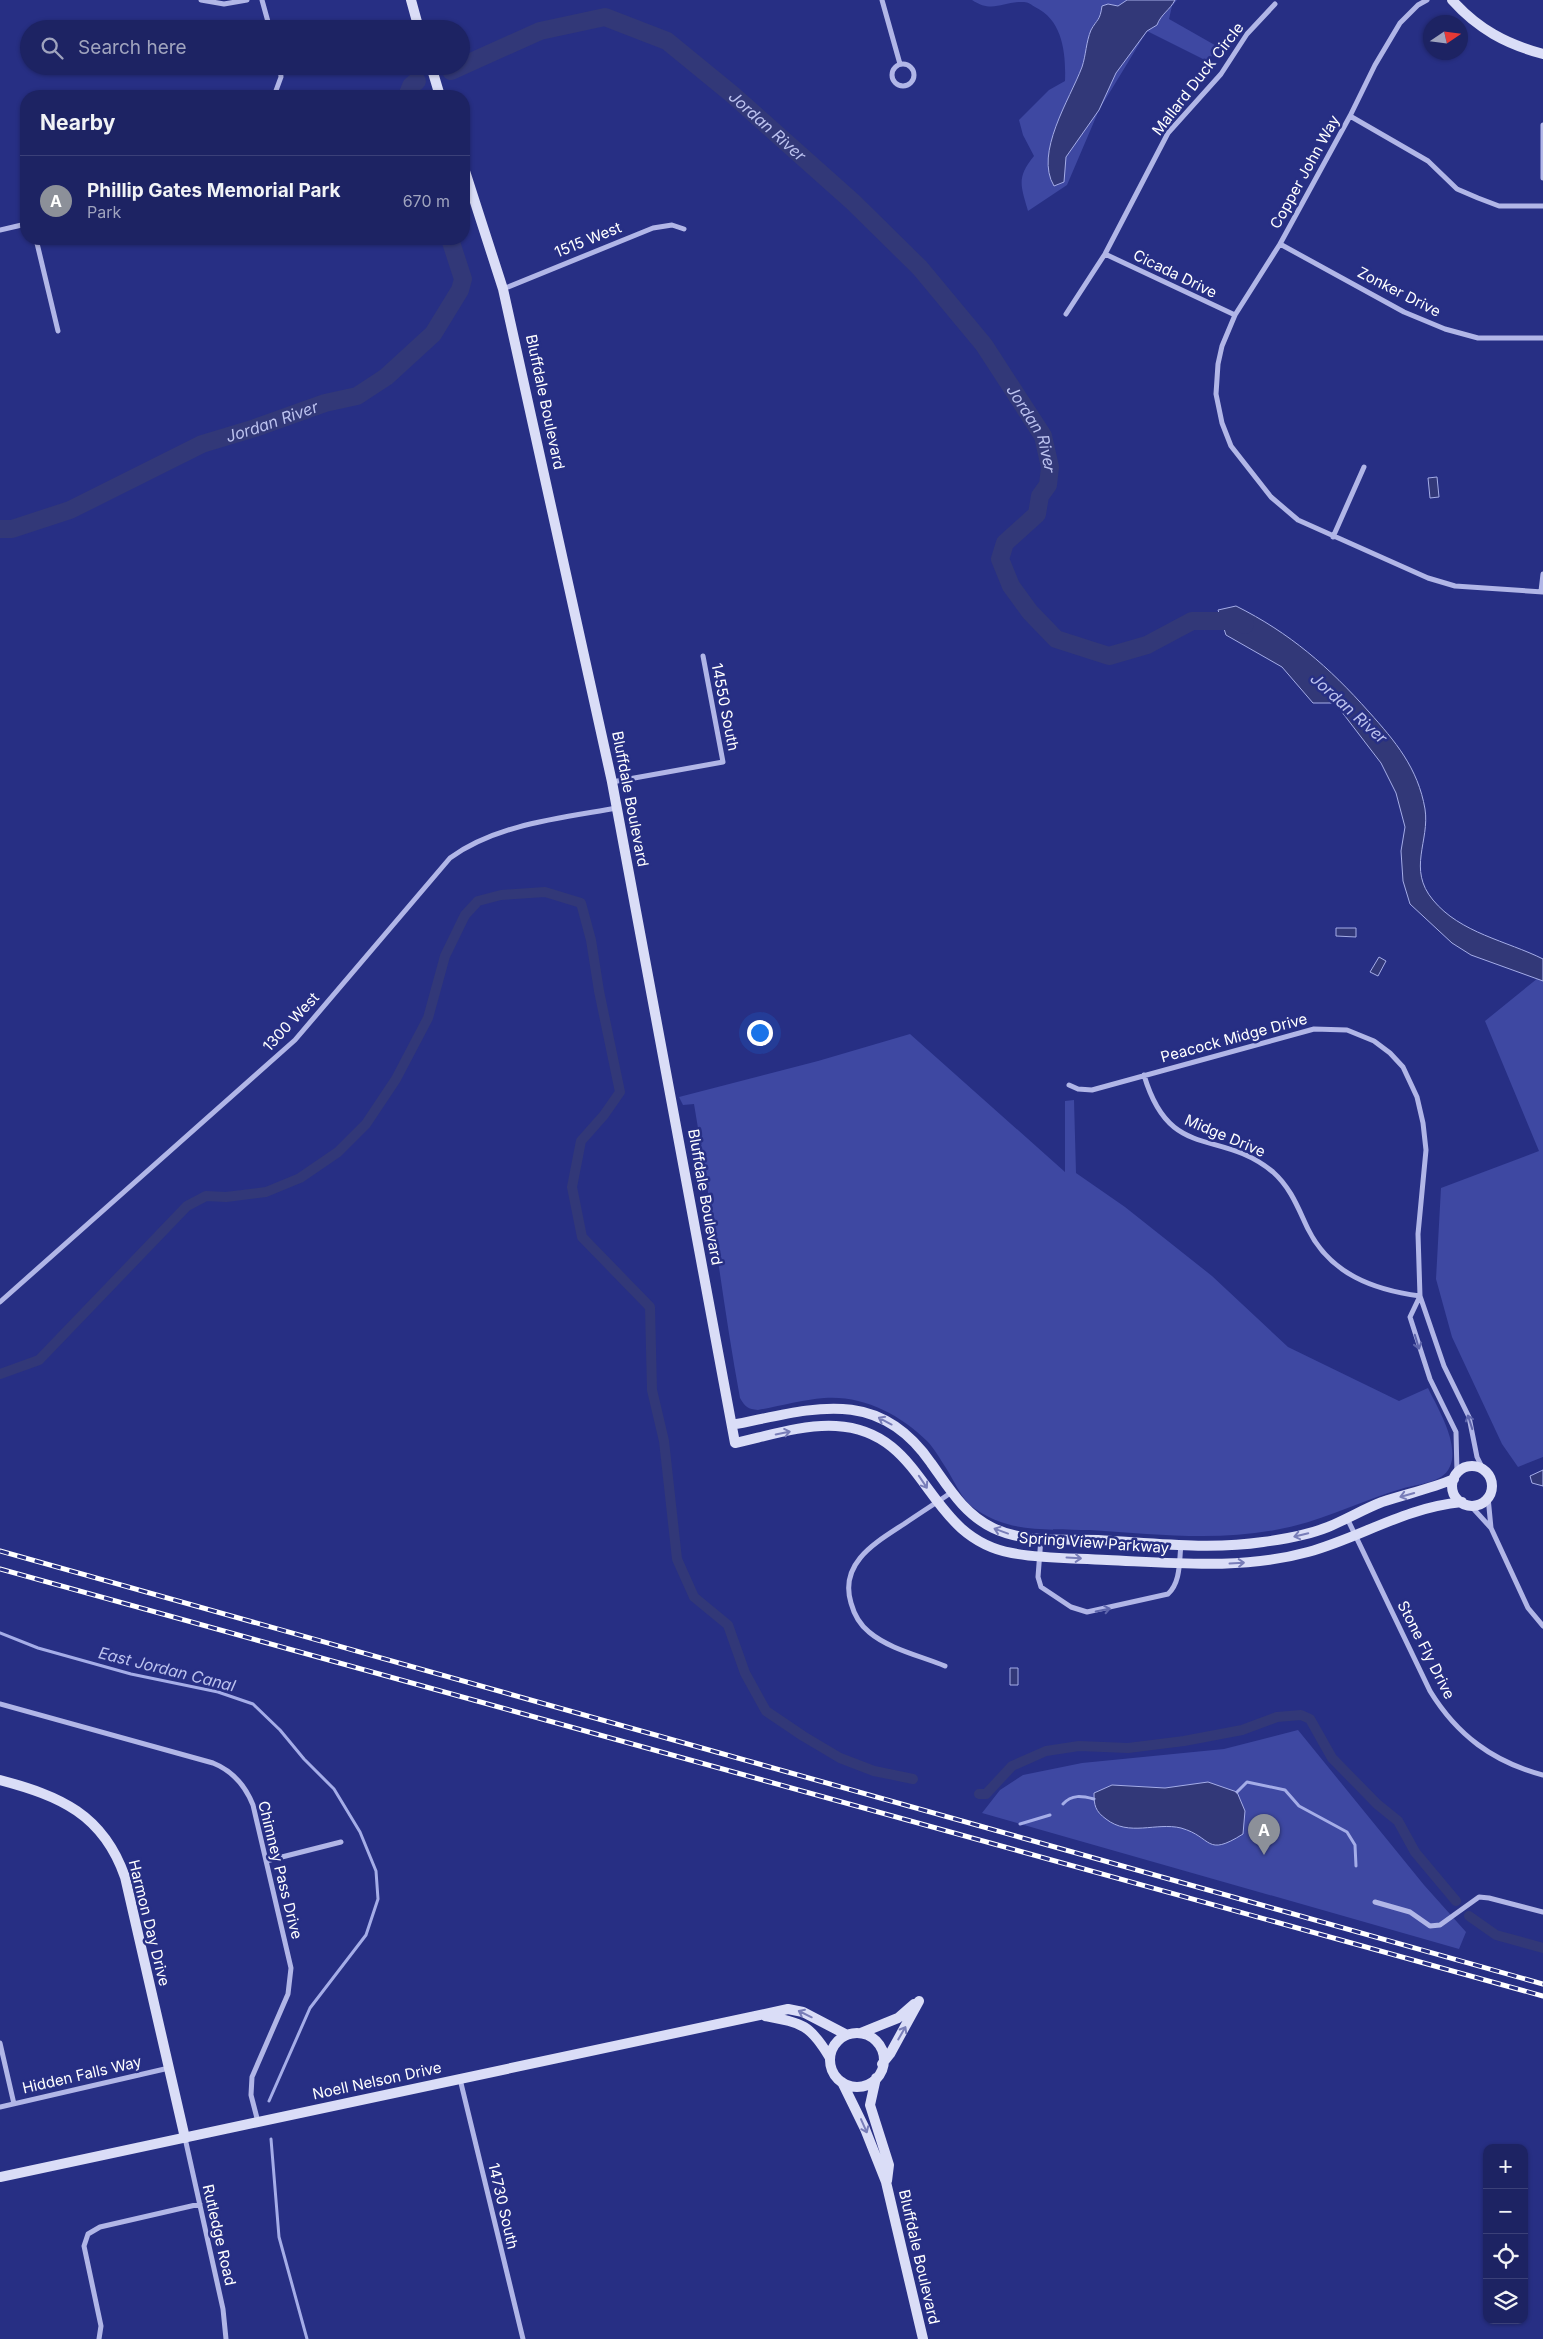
<!DOCTYPE html>
<meta charset="utf-8">
<style>
:root{--surface:#1d2363;--page:#252b69;--text:#f1f3f6;--muted:#a0a4be;--line:#3b4078;--accent:#8c9099}
body{margin:0;font-family:Inter,sans-serif;background:var(--page);color:var(--text)}
.controls{position:absolute;right:15px;bottom:15px;display:grid;overflow:hidden;border-radius:10px;box-shadow:0 1px 4px #0004}
.controls button{width:45px;height:45px;display:grid;place-items:center;padding:0;border:0;border-bottom:1px solid var(--line);background:var(--surface);color:var(--text);font:25px sans-serif}
.compass{position:absolute;left:1423px;top:15px;width:45px;height:45px;border-radius:50%;background:var(--surface);box-shadow:0 1px 4px #0004;rotate:77deg}
.you{position:absolute;left:759px;top:1032px;width:18px;height:18px;margin:-12px;border:4px solid #fff;border-radius:50%;background:#1a73e8;box-shadow:0 0 0 8px #1a73e833}
.badge{display:grid;place-items:center;width:32px;height:32px;border-radius:50%;background:var(--accent);color:#fff;font-size:16px;font-weight:700}
.pin{position:absolute;translate:-50% -41px;filter:drop-shadow(0 1px 2px #0008)}
.pin::after{content:'';position:absolute;top:26px;width:18px;height:15px;background:inherit;clip-path:polygon(0 0,100% 0,50% 100%)}
.list{margin:0;padding:0;list-style:none}
h2{display:flex;justify-content:space-between;align-items:center;height:65px;margin:0;padding:0 20px;font-size:21px}
h2 small{font-size:16px;font-weight:400;color:var(--muted)}
.list li{display:grid;grid-template-columns:32px 1fr auto;gap:15px;align-items:center;box-sizing:border-box;height:90px;padding:0 20px;border-top:1px solid var(--line)}
.list b{display:block;font-size:19px;white-space:nowrap}
.list p{margin:0;font-size:16px;white-space:nowrap;color:var(--muted)}
.list em{font-size:16px;font-style:normal;color:var(--muted)}
.icon{flex:none;width:28px;height:28px;fill:none;stroke:currentColor;stroke-width:2;stroke-linecap:round;stroke-linejoin:round}
.map{position:relative;flex:none;width:1543px;height:2339px;overflow:hidden}
.search{position:absolute;background:var(--surface);box-shadow:0 1px 4px #0004;left:20px;top:20px;width:450px;height:55px;display:flex;align-items:center;gap:12px;box-sizing:border-box;padding:0 18px;border-radius:28px;color:var(--muted);font-size:19px}
.panel{position:absolute;background:var(--surface);box-shadow:0 1px 4px #0004;left:20px;top:90px;width:450px;height:155px;border-radius:20px}
.map>svg:first-child{display:block}
.green{fill:#3e48a2}
.water{fill:#323878;stroke:#a5ade8}
.lines{fill:none;stroke-linecap:round;stroke-linejoin:round}
.stream{stroke:#a5ade8;stroke-width:3}
.canal{stroke:#323878;stroke-width:10}
.river{stroke:#323878;stroke-width:18}
.street{stroke:#b1b6e7;stroke-width:5}
.secondary{stroke:#daddf7;stroke-width:10}
.rail-casing{stroke:#fff;stroke-width:5}
.rail{stroke:#272f84;stroke-width:3;stroke-dasharray:9;stroke-linecap:butt}
.oneway{stroke:#5e65ac}
.oneway2{stroke:#787db8}
.labels{text-anchor:middle;stroke-width:5;stroke-linejoin:round;paint-order:stroke}
.street-label{font-size:15px;fill:#fff;stroke:#272f84}
.water-label{font-size:16px;font-style:italic;fill:#bcc2ef;stroke:#272f84}
</style>
<div class="map">
<svg width="1543" height="2339" viewBox="0 0 1543 2339">
<rect width="100%" height="100%" fill="#272f84"/>
<path class="green" d="M972 0H1177L1172 6 1169 19 1220 48 1207 61 1147 31 1099 110 1067 185 1028 211C1021 186 1016 178 1034 156L1023 135 1019 120 1049 90 1065 81C1066 54 1063 20 1035 7 1032 5 1028 2 1024 2 1003 1 993 14 972 0Z
M1538 978 1543 981V1457L1518 1467 1502 1444 1452 1337 1436 1279 1441 1188 1539 1151 1485 1021Z
M910 1034 1065 1172V1101L1074 1100 1076 1173 1125 1207 1212 1276 1288 1347 1399 1401 1428 1388C1438 1409 1469 1458 1441 1477 1430 1484 1413 1485 1401 1489 1360 1501 1323 1521 1280 1529 1218 1542 1154 1534 1090 1530 1061 1529 1026 1532 998 1521 990 1518 975 1510 969 1504 960 1495 953 1479 946 1468 940 1459 934 1448 927 1441 900 1414 862 1395 824 1398 802 1400 780 1406 758 1410 748 1409 745 1407 740 1398 722 1300 711 1202 694 1104L683 1105 679 1097 818 1061Z
M1298 1730 1424 1885 1466 1932 1459 1949 982 1813 1000 1790 1023 1775 1082 1763 1224 1749Z"/>
<path class="water" d="M1127 0H1175C1170 10 1161 14 1157 25L1147 31 1116 73 1099 110 1066 157 1064 182 1054 186C1034 153 1070 99 1082 67 1086 55 1086 42 1091 30 1097 19 1100 21 1102 6L1108 4 1118 6Z
M1437 477 1439 497 1430 498 1428 478Z
M1236 606C1290 633 1329 667 1369 712 1395 741 1418 768 1425 809 1430 841 1407 869 1433 900 1460 933 1507 941 1543 959V981L1471 955 1452 943 1410 904 1403 881 1401 851 1405 827 1396 793 1381 763 1335 703H1313L1282 667 1226 635 1218 610Z
M1336 928H1356V937L1336 936Z
M1379 957 1386 961 1378 976 1370 972Z
M1543 1470V1486L1532 1483 1530 1476Z
M1010 1668H1018V1685H1010Z
M1208 1782 1237 1792 1245 1811 1243 1834C1205 1858 1213 1837 1181 1828 1156 1822 1129 1837 1106 1819 1095 1811 1094 1805 1094 1793L1112 1785 1165 1788Z"/>
<g class="lines">
<path class="stream" d="M0 1633 38 1648 131 1674 218 1692 253 1704 280 1730 304 1759 334 1789 360 1832 376 1871 378 1899 366 1935 310 2008 269 2101
M1237 1792 1247 1782 1285 1790 1299 1806 1347 1832 1355 1845 1356 1866
M1063 1804C1072 1794 1082 1796 1094 1799
M1020 1824 1050 1815
M271 2139 279 2237 307 2339"/>
<path class="canal" d="M0 1374 39 1360 187 1206 206 1196 226 1197 266 1192 300 1178 338 1152 366 1124 396 1079 428 1018 445 956 465 915 478 901 501 895 545 892 581 903 591 940 599 991 620 1092 604 1115 581 1141 572 1187 582 1237 650 1307 652 1390 664 1441 677 1559 694 1597 728 1625 745 1673 766 1711 803 1736 840 1758 874 1771 913 1779
M979 1794H986L1012 1766 1046 1751 1079 1746 1128 1748 1184 1741 1242 1730 1277 1717 1301 1715 1310 1719 1332 1758 1377 1804 1398 1821 1415 1852 1456 1901
M1469 1916 1496 1935 1543 1948"/>
<g class="river">
<path id="s1" d="M451 71 540 31 605 17 667 41 733 95 853 202 920 268 984 345 1043 436 1050 467 1048 485 1040 496 1037 514 1005 543 1000 559 1011 586 1030 612 1056 639 1109 656 1147 645 1192 621H1240L1245 625"/>
<path d="M407 96 411 86 417 81"/>
<path id="s2" d="M0 529H12L70 510 202 444 255 428 325 403 357 396 386 377 433 334 460 290 463 279 450 239"/>
</g>
<path class="street" d="M201 0 224 4 247 0
M262 0 270 29
M882 0 900 64
M1427 0 1418 5 1400 23 1375 65 1350 116 1280 244 1235 315 1222 346 1218 364 1216 394 1222 423 1231 446 1271 497 1298 520 1428 578 1455 586 1543 592
M892 75a11 11 0 1 1 22 0a11 11 0 1 1-22 0Z
M274 96 281 77 280 66
M1350 116 1428 161 1457 189 1478 198 1499 206H1543
M1543 125V178
M0 230 26 224
M36 239 58 331
M1280 244 1404 312 1445 329 1478 338H1543
M1105 254 1235 315
M503 289 653 228 672 225 684 229
M1066 314 1105 254 1168 133 1221 74 1247 34 1275 4
M1333 537 1364 467
M1541 591 1543 574
M612 782 723 762 703 656
M1144 1075C1170 1163 1219 1127 1273 1172 1291 1188 1298 1208 1308 1229 1330 1274 1374 1290 1420 1296
M1069 1085 1078 1089 1092 1090 1314 1029 1347 1030 1374 1041 1390 1053 1403 1067 1417 1097 1423 1123 1426 1150 1418 1234 1420 1296 1444 1366 1469 1417 1477 1457 1483 1469
M1420 1296 1410 1317 1430 1379 1456 1432 1457 1473
M0 1302 295 1040 450 858C497 824 561 818 617 808
M1488 1497 1491 1528 1528 1608 1543 1626
M1470 1505 1491 1528
M1347 1518 1430 1691C1457 1735 1493 1762 1543 1775
M1041 1538 1038 1577 1041 1587 1071 1607 1087 1612 1168 1594C1181 1582 1179 1561 1181 1545
M945 1666C921 1656 889 1649 869 1632 859 1624 854 1614 851 1603 839 1563 875 1543 904 1524 920 1513 936 1503 952 1492
M0 1704 213 1763C233 1771 245 1785 253 1805L291 1968 288 1994 252 2077 251 2095 258 2122
M266 1861 341 1842
M1375 1902 1410 1912 1430 1926 1440 1925 1479 1897 1489 1898 1543 1912
M0 2043 14 2104
M460 2079 523 2339
M0 2107 169 2068
M185 2138 223 2309 226 2339
M99 2339 101 2326 84 2246 88 2234 100 2227 200 2204"/>
<path class="secondary" d="M411 0 419 29
M1452 0C1478 29 1506 44 1543 54
M431 66 440 96
M464 168 503 289 612 782 735 1443C767 1436 803 1424 836 1426 929 1431 923 1537 1012 1553 1043 1559 1076 1558 1107 1560 1174 1563 1243 1570 1308 1552 1362 1537 1403 1508 1462 1502
M732 1425C809 1410 877 1384 931 1463 949 1488 964 1514 993 1528 1024 1543 1064 1539 1098 1540 1153 1543 1209 1550 1263 1542 1285 1539 1308 1535 1328 1527 1347 1519 1364 1509 1382 1502 1406 1494 1430 1489 1454 1479
M1452 1486a20 20 0 1 1 40 0a20 20 0 1 1-40 0Z
M0 1780C60 1796 103 1814 125 1877L185 2138
M765 2016C802 2023 810 2024 830 2058
M861 2033 898 2018 914 2004
M830 2060a27 27 0 1 1 54 0a27 27 0 1 1-54 0Z
M882 2064 890 2054 919 2001
M876 2078 870 2105 889 2165 887 2181
M842 2082 865 2129 886 2182 923 2339
M0 2177 788 2009 803 2012 847 2035"/>
<defs>
<path id="rail" d="M0 1551 1543 1984
M0 1569 1543 1996"/>
</defs>
<use href="#rail" class="rail-casing"/>
<use href="#rail" class="rail"/>
</g>
<defs><path id="oneway-shaft" d="M-6 0H5M1.5-3L5.5 0L1.5 3" fill="none" stroke-width="1.6" stroke-linecap="round" stroke-linejoin="round" transform="scale(1.25)"/></defs>
<g class="oneway">
<use href="#oneway-shaft" transform="translate(1417 1342) rotate(73)"/>
<use href="#oneway-shaft" transform="translate(1470 1422) rotate(-108)"/>
<use href="#oneway-shaft" transform="translate(1103 1610) rotate(-12)"/>
</g>
<g class="oneway2">
<use href="#oneway-shaft" transform="translate(885 1421) rotate(-152)"/>
<use href="#oneway-shaft" transform="translate(783 1433) rotate(-11)"/>
<use href="#oneway-shaft" transform="translate(923 1482) rotate(56)"/>
<use href="#oneway-shaft" transform="translate(1407 1495) rotate(164)"/>
<use href="#oneway-shaft" transform="translate(1001 1531) rotate(-160)"/>
<use href="#oneway-shaft" transform="translate(1301 1535) rotate(166)"/>
<use href="#oneway-shaft" transform="translate(1074 1558) rotate(3)"/>
<use href="#oneway-shaft" transform="translate(1237 1563) rotate(-3)"/>
<use href="#oneway-shaft" transform="translate(805 2014) rotate(-154)"/>
<use href="#oneway-shaft" transform="translate(902 2033) rotate(-60)"/>
<use href="#oneway-shaft" transform="translate(864 2126) rotate(66)"/>
</g>
<g class="labels">
<g class="street-label">
<text transform="translate(1198 79) rotate(-52)" y="5">Mallard Duck Circle</text>
<text transform="translate(1305 172) rotate(-61)" y="5">Copper John Way</text>
<text transform="translate(588 240) rotate(-22)" y="5">1515 West</text>
<text transform="translate(1175 274) rotate(26)" y="5">Cicada Drive</text>
<text transform="translate(1399 292) rotate(27)" y="5">Zonker Drive</text>
<text transform="translate(545 402) rotate(78)" y="5">Bluffdale Boulevard</text>
<text transform="translate(725 707) rotate(79)" y="5">14550 South</text>
<text transform="translate(630 799) rotate(79)" y="5">Bluffdale Boulevard</text>
<text transform="translate(291 1022) rotate(-47)" y="5">1300 West</text>
<text transform="translate(1234 1038) rotate(-15)" y="5">Peacock Midge Drive</text>
<text transform="translate(1225 1136) rotate(23)" y="5">Midge Drive</text>
<text transform="translate(705 1197) rotate(80)" y="5">Bluffdale Boulevard</text>
<text transform="translate(1094 1543) rotate(4)" y="5">Spring View Parkway</text>
<text transform="translate(1426 1650) rotate(63)" y="5">Stone Fly Drive</text>
<text transform="translate(280 1870) rotate(76)" y="5">Chimney Pass Drive</text>
<text transform="translate(149 1923) rotate(76)" y="5">Harmon Day Drive</text>
<text transform="translate(82 2075) rotate(-13)" y="5">Hidden Falls Way</text>
<text transform="translate(377 2081) rotate(-12)" y="5">Noell Nelson Drive</text>
<text transform="translate(503 2206) rotate(77)" y="5">14730 South</text>
<text transform="translate(219 2235) rotate(77)" y="5">Rutledge Road</text>
<text transform="translate(919 2257) rotate(77)" y="5">Bluffdale Boulevard</text>
</g>
<g class="water-label">
<text dy="6" stroke="none"><textPath href="#s1" startOffset="362">Jordan River</textPath></text>
<text dy="6" stroke="none"><textPath href="#s2" startOffset="294">Jordan River</textPath></text>
<text dy="6" stroke="none"><textPath href="#s1" startOffset="768">Jordan River</textPath></text>
<text transform="translate(1349 708) rotate(42)" y="6">Jordan River</text>
<text transform="translate(167 1669) rotate(14)" y="6">East Jordan Canal</text>
</g>
</g>
</svg>
<div class="controls">
<button>+</button>
<button>−</button>
<button><svg class="icon" aria-label="locate" viewBox="0 0 24 24"><circle cx="12" cy="12" r="6"/><path d="M12 2v4M12 18v4M2 12h4M18 12h4"/></svg></button>
<button><svg class="icon" aria-label="layers" viewBox="0 0 24 24"><path d="M12 4l9 5-9 5-9-5zM3 14l9 5 9-5"/></svg></button>
</div>
<svg class="compass" viewBox="-18 -18 36 36"><path d="M0-13l5 13h-10z" fill="#e53935"/><path d="M0 13l5-13h-10z" fill="#a0a4be"/></svg>
<div class="you"></div>
<div class="pin badge" style="left:1264px;top:1855px">A</div>
<div class="search"><svg class="icon" aria-label="search" viewBox="0 0 24 24"><circle cx="10" cy="10" r="6"/><path d="M15 15l6 6"/></svg>Search here</div>
<section class="panel">
<h2>Nearby<small></small></h2>
<ul class="list">
<li><span class="badge">A</span><div><b>Phillip Gates Memorial Park</b><p>Park</p></div><em>670 m</em></li>
</ul>
</section>
</div>
